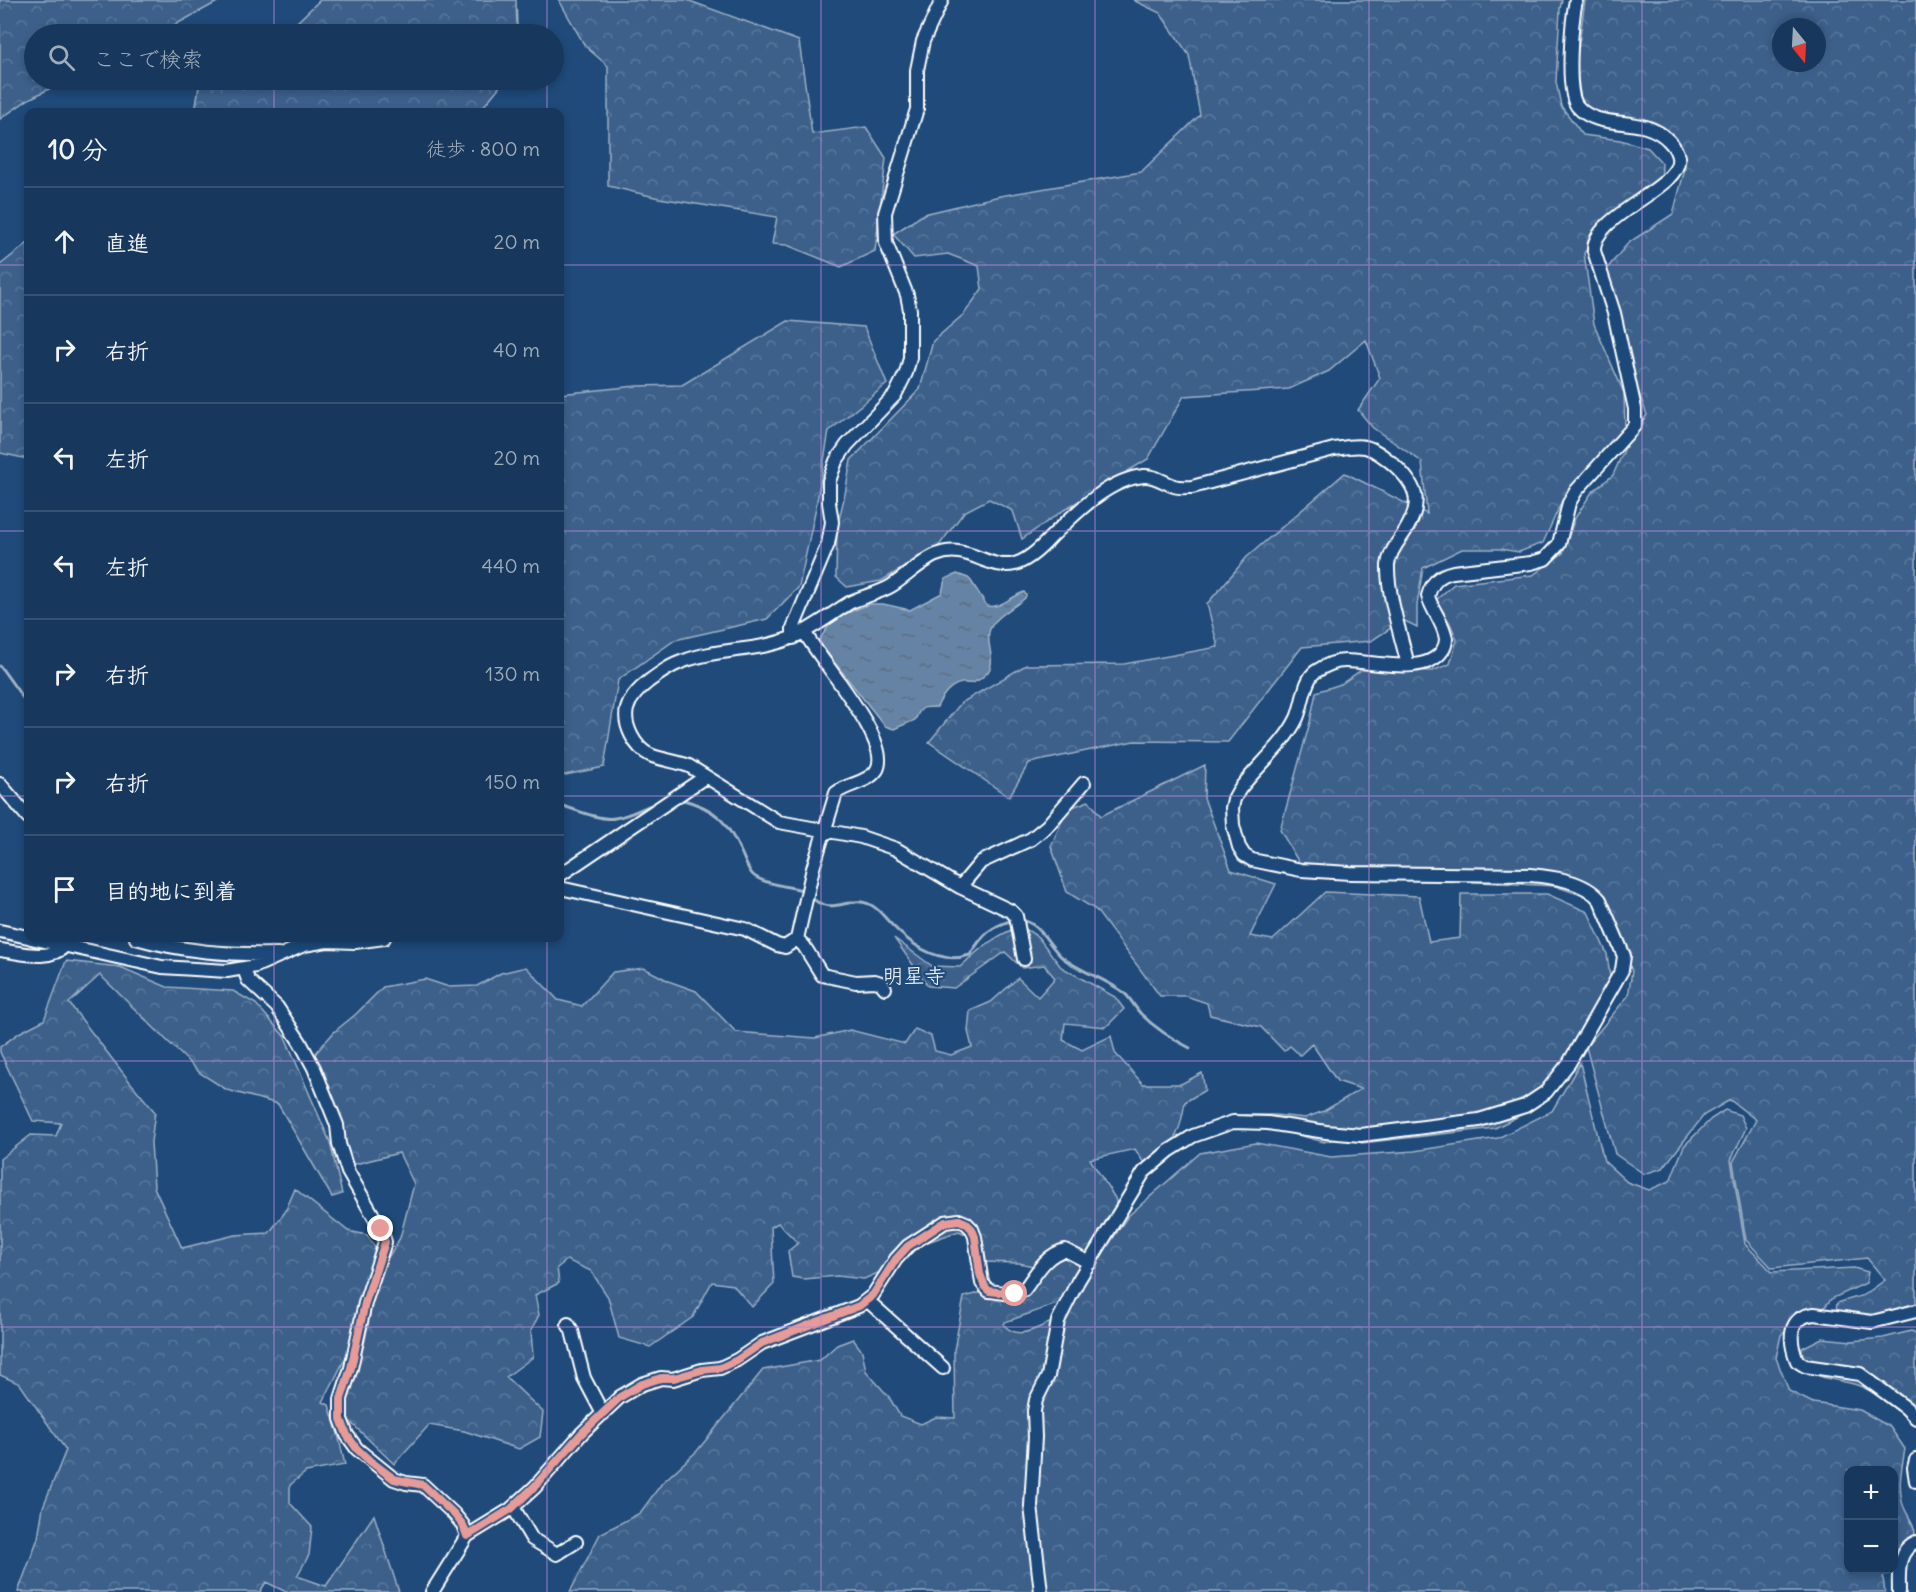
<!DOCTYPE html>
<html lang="ja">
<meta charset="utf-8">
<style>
:root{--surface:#17385c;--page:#203f62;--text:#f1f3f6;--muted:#9eacbb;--line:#365272}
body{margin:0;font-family:Delius,"Klee One",sans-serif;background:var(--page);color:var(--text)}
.controls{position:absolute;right:18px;bottom:18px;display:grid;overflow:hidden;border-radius:12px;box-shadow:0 3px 9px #0003}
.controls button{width:54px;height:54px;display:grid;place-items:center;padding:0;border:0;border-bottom:2px solid var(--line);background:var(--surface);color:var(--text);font:30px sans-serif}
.compass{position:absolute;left:1772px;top:18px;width:54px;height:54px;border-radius:50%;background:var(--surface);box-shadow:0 3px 9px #0003;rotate:162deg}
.stop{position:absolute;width:18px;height:18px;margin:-14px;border:4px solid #e69b98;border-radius:50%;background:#fff}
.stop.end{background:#e69b98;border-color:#fff;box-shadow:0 2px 6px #0008}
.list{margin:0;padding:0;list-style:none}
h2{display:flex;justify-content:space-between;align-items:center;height:78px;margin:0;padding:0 24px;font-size:26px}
h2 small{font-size:20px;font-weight:400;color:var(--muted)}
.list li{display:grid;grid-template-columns:39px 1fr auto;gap:18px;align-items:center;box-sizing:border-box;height:108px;padding:0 24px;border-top:2px solid var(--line)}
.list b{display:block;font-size:22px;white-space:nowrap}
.list em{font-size:20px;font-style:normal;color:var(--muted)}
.icon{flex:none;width:33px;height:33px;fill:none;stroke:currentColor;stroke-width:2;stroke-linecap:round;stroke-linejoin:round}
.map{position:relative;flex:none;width:1916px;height:1592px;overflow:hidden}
.search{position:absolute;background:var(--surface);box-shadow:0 3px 9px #0003;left:24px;top:24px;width:540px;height:66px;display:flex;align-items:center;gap:15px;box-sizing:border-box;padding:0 21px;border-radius:33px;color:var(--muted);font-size:22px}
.panel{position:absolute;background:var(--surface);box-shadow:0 3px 9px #0003;left:24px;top:108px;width:540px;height:834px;border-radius:12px}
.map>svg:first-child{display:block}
.forest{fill:url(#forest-crowns);stroke:#9eb0c5;stroke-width:1.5;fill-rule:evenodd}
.water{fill:url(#water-ripples);stroke:#a3b5c8;stroke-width:1.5}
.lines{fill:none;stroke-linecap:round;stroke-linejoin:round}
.stream{stroke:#a3b5c8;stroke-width:3}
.minor-casing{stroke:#fff;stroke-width:16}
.minor{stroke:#1f4a7a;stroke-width:12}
.route{stroke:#e69b98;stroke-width:8}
.grid{fill:none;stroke:#b68bdc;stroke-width:1.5;stroke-opacity:0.55}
.labels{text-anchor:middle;stroke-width:4.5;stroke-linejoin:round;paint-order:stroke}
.quarter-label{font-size:21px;fill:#fff;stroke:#1f4a7a}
</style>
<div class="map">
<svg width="1916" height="1592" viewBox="0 0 1916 1592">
<defs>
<pattern id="forest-crowns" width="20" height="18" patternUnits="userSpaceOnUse" patternTransform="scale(1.5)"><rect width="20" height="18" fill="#3c618b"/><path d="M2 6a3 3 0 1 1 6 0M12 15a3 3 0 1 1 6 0" fill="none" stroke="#59799c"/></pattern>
<pattern id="water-ripples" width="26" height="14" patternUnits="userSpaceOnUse" patternTransform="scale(1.5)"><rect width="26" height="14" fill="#6583a4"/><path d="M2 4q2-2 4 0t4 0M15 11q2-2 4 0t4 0" fill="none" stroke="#5b6d81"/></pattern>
</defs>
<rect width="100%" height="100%" fill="#1f4a7a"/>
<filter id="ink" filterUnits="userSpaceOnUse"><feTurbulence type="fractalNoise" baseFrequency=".0167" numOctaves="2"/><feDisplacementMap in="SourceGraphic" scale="12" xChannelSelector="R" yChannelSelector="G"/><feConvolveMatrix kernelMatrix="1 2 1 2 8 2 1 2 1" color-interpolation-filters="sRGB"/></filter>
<g filter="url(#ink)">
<path class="forest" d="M0 0H221L158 34H34V80H67L29 99 0 119Z
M320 0H516L517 26 520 34H272L296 23Z
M559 0H687L799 41 812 134 866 127 886 158 875 251 841 267 787 245 772 244 777 217 659 198 608 186V66L585 46Z
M1133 0H1562L1560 9 1556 82 1561 106 1583 135 1620 140 1648 148 1662 163 1661 188 1608 222 1584 253 1594 324 1624 393 1625 428 1562 501 1543 543 1519 552 1500 549H1462L1423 568 1417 605V627L1403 620 1371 641 1302 647 1228 742 1134 741 1029 763 1009 797 929 742 961 703 1026 665 1124 664 1218 647 1207 604 1247 557 1345 473 1427 514 1422 462 1373 428 1358 410 1380 378 1366 340 1329 371 1289 389 1184 396 1148 459 1064 510 1022 539 1013 511 989 499 964 512 938 547 881 581 847 587 836 577 837 528 845 494 851 460 920 389 933 341 964 314 982 289 979 266 948 254 914 258 893 234 924 214 1000 196 1141 172 1200 115 1189 55 1160 13Z
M1585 0H1916V1306L1911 1304 1871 1321 1835 1319 1837 1303 1864 1295 1885 1280 1867 1258 1772 1268 1746 1240 1733 1162 1756 1120 1730 1100 1704 1115 1663 1168 1644 1174 1615 1154 1586 1047 1628 996 1632 971 1601 902 1555 886 1305 873 1280 830 1310 722 1316 692 1341 684 1364 668 1432 671 1450 664 1457 640 1450 623 1436 600 1454 584 1533 575 1563 553 1575 518 1592 492 1613 475 1629 439 1647 415 1616 329 1602 275 1628 243 1673 214 1685 169 1657 135 1585 116 1572 94ZM1781 27H1817V63H1781Z
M200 80H505L479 112H195Z
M28 243V459L0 453V265Z
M788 321 864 327 887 384 829 431 816 507 799 587 767 619 675 640 618 680 604 767 560 776V394L636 386 682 385Z
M1205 765 1204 798 1231 870 1276 884 1250 936 1273 940 1325 892 1419 896 1429 942 1460 938 1461 894H1547L1588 912 1607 954 1610 977 1587 1029 1557 1083 1527 1112 1495 1128 1362 1143 1342 1137 1324 1142 1280 1130 1237 1127 1244 1115H1275L1305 1118 1324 1111 1361 1089 1337 1081 1312 1044 1300 1055 1290 1046 1284 1051 1261 1027 1210 1015 1207 1003 1186 996H1160L1096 910 1067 892 1051 846 1067 809 1089 801 1101 816Z
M1021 926 1038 937 1061 967 1115 997 1124 1009 1106 1027 1065 1023 1063 1040 1082 1050 1111 1036 1115 1053 1143 1084H1181L1202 1073 1205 1090 1185 1102C1179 1140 1174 1142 1147 1168L1135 1149 1090 1159 1115 1198 1118 1210 1089 1257C1062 1239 1056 1246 1033 1266L1019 1263 982 1262 976 1239 959 1231 899 1252 885 1270 864 1279 837 1276 804 1279 792 1277 788 1251 798 1243 778 1223 771 1227 774 1284 752 1307 733 1285 712 1282 693 1317 650 1347 619 1338 608 1297 591 1271 567 1260 557 1268 559 1283 535 1295 539 1315 531 1331 533 1357 506 1377 543 1412 540 1437 519 1449 464 1431 429 1425 394 1464 338 1410 364 1345 375 1287 383 1266 400 1238 414 1184 399 1153 347 1166 309 1061 334 1032 356 1014 383 987 425 979 449 987 477 986 501 973 526 967 558 1000 582 1006 613 972 644 968 671 982 696 991 736 1032 815 1038 850 1030 905 1044 915 1029 931 1036 935 1051 951 1055 972 1047 968 1031 970 1011 991 1002 1018 978 1038 997 1055 978 1044 965 1022 968 1005 952 954 988 928 986 894 938 932 966 960 967C979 949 996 935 1021 926Z
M66 961 120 967 167 987 233 991 256 1004 285 1037 330 1142 342 1194 332 1197 278 1104 227 1090 200 1073 100 975 69 1003 130 1082 155 1112 151 1142 154 1187 182 1248 235 1235 269 1233 285 1212 295 1189 348 1231 367 1235 376 1249 375 1268 355 1339 323 1402 329 1405 338 1434 345 1465 306 1472 290 1485V1503L312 1527 309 1555 297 1576 326 1586 374 1515 399 1592H286L266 1582 260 1592H18L38 1538 43 1507 66 1450 20 1384 0 1375V1159L31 1135 56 1136 61 1123 33 1121 0 1052V1047L19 1033 44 1020Z
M1580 1063 1604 1161 1627 1182 1649 1190 1670 1181 1684 1146 1711 1119 1725 1110 1740 1115 1746 1128 1731 1160 1745 1244 1772 1272 1854 1268 1868 1272 1866 1283 1831 1299 1817 1317 1805 1318 1781 1335 1776 1358 1789 1391 1813 1403 1860 1410 1890 1427 1905 1449C1902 1467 1898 1483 1902 1501 1904 1513 1916 1523 1915 1536 1911 1545 1900 1548 1894 1555V1470H1848V1570H1887L1883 1578 1885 1592H1044L1036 1511 1037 1410 1060 1331 1073 1297 1128 1216 1200 1153 1256 1143 1331 1157 1414 1151 1498 1138 1552 1111Z
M1063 1255 1079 1262 1082 1269 1060 1303 1005 1322 1004 1325C1018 1341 1036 1328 1052 1322L1045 1369 1034 1392 1027 1415 1031 1428 1030 1449 1026 1480V1516L1033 1554 1037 1592H570L600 1534 640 1513 662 1483 697 1451 763 1370 820 1360 837 1345 853 1339 862 1351 866 1371 889 1397 900 1416 921 1424 936 1417 955 1418 954 1350 964 1297 983 1292 1014 1298 1054 1257Z
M1911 1331 1916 1333V1425C1899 1411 1882 1396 1862 1387 1848 1380 1820 1381 1809 1370 1803 1364 1803 1355 1802 1348L1822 1338 1852 1341 1883 1338Z"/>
<path class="water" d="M957 574 968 578 971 581 987 606C1000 609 1012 596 1024 592L1026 595 1025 598C1015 607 996 616 990 629 984 642 998 661 987 673 983 677 977 682 971 683 968 684 965 682 962 683 949 685 942 696 937 707 923 708 922 704 915 720L894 729 885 726 819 643V640L830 624 845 614 869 604H883L910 610 942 593 945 579Z"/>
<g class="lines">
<path class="stream" d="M0 666 28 705
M680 799C716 808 727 821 742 854 745 861 748 870 753 875 763 884 792 887 806 891
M560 805C573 809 601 821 615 818 630 816 644 807 659 802
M810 896C832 919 850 893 871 905 879 909 885 918 891 924 912 946 940 965 970 955 983 934 990 927 1013 920
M1020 920C1041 922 1048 946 1063 958 1081 972 1104 978 1123 992 1131 998 1134 1007 1141 1014 1155 1028 1172 1039 1190 1048"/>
<defs>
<path id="minor" d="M793 638V628L828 544 832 522 829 503V481L836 461 847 445 895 395 906 373 910 358V310L907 295 886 243 885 213 917 109V70L923 41 942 0
M0 784 28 817
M560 875 705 777
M960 887 981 862 1031 839 1047 826 1084 783
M560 888 745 929 777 945 785 947 797 939 813 868 836 793C847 784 867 783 876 771 896 744 817 658 804 631
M0 931 28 937
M31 938 162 967 227 971 256 966 304 945 327 941 355 942 384 938
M136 938C185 952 227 955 278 954
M797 939 804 946 822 975 856 982 875 981 881 983 885 988
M0 950C22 953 50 962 66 945
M1024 959 1016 916 1011 911 960 887 896 849 861 837 779 822 689 766C676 761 662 760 650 755 635 748 623 725 627 709 630 698 640 688 649 681 660 673 671 665 684 661 718 648 756 652 791 638 811 630 830 615 849 603 862 596 878 594 891 586 904 578 923 560 936 555 967 542 988 571 1015 564 1029 560 1041 548 1051 537 1075 514 1108 479 1144 476 1154 475 1165 483 1174 486 1180 488 1186 487 1192 487L1334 449C1364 444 1369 444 1393 464 1420 488 1423 505 1402 536 1396 544 1389 554 1388 565 1387 593 1401 636 1408 665
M244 969 248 980 277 1007 300 1042 314 1068 337 1125 339 1144 348 1172 381 1229 385 1242 365 1303 351 1368 341 1399V1419L347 1435 357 1449 394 1479 406 1483 423 1485 454 1514 463 1525 467 1536
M868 1301 943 1368
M1916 1311 1872 1322 1814 1314C1787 1317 1789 1341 1797 1361L1805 1366 1860 1374 1906 1408 1916 1418
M568 1324 572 1331 584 1378 603 1414
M1916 1460 1914 1468 1916 1481
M513 1507 532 1539 557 1554 576 1542
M432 1592 467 1536 511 1509 535 1487 582 1433 620 1397 642 1384 661 1378 673 1379 702 1370 720 1368 737 1360 762 1343 859 1306 873 1295 896 1259 908 1246 945 1222 959 1220 966 1223 972 1229 975 1237 982 1283 989 1291C1001 1292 1012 1296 1024 1290 1036 1274 1045 1255 1065 1250L1090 1263
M1041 1592 1031 1506 1035 1437 1034 1411 1036 1400 1048 1376 1058 1321 1078 1281 1144 1172 1169 1151 1193 1136 1233 1122 1268 1123 1326 1132 1361 1135 1479 1120 1525 1106 1546 1092 1569 1063 1622 970 1624 956 1600 900C1585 881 1553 877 1530 875L1350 873 1301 870 1252 860 1244 855 1239 847 1233 825 1232 808 1234 799 1239 790C1257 766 1284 745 1297 718 1303 705 1304 680 1315 672 1324 666 1334 661 1345 661 1372 661 1425 676 1442 651 1445 647 1446 644 1446 639 1444 623 1432 611 1428 596 1432 582 1439 575 1453 572L1531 563 1545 559 1559 544 1569 503 1576 491 1635 425V409L1614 313 1594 251C1592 214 1684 188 1678 157 1677 151 1673 145 1669 141 1643 113 1600 132 1578 107 1565 94 1572 19 1576 0
M1899 1592C1899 1573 1896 1551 1916 1542"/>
</defs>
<use href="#minor" class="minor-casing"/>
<use href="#minor" class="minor"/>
</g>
</g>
<g class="lines" filter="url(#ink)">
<path class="route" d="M381 1229 385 1242 365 1303 351 1368 341 1399V1419L347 1435 357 1449 370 1461 394 1479 423 1485 454 1514 463 1525 467 1536 511 1509 535 1486 582 1433 620 1397 642 1384 661 1378H674L702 1370 720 1368 737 1360 762 1343 859 1306 873 1295 896 1259 908 1246 945 1222 959 1220 966 1223 972 1229 975 1237 980 1274 985 1287 989 1291 1015 1294"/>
</g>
<path class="grid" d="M274 0V34M547 0V34M821 0V1592M1095 0V1592M1369 0V1592M1642 0V1592M274 80V112M547 80V112M0 265H28M560 265H1916M0 531H28M560 531H1916M0 796H28M560 796H1916M274 938V1592M547 938V1592M0 1061H1916M0 1327H1916"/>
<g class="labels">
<g class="quarter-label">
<text x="914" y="983">明星寺</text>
</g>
</g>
</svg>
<div class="controls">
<button>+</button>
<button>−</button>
</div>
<svg class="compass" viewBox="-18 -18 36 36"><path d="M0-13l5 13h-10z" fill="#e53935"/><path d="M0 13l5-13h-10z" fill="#9eacbb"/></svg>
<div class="stop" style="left:1015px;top:1294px"></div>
<div class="stop end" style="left:381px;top:1229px"></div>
<div class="search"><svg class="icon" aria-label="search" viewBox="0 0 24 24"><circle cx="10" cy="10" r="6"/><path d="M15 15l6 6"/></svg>ここで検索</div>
<section class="panel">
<h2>10 分<small>徒歩 · 800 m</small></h2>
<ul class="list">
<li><svg class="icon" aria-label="ahead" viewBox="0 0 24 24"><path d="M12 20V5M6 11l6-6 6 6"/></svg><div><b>直進</b></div><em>20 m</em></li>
<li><svg class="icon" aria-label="right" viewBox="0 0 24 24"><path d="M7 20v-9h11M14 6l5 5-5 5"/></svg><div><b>右折</b></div><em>40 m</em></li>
<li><svg class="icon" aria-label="left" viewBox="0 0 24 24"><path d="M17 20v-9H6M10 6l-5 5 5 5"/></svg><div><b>左折</b></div><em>20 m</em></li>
<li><svg class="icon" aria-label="left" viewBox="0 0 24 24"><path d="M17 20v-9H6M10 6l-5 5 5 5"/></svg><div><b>左折</b></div><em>440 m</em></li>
<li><svg class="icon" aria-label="right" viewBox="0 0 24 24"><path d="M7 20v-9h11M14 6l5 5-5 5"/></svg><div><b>右折</b></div><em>130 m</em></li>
<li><svg class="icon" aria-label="right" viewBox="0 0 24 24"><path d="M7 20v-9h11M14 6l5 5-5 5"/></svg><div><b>右折</b></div><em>150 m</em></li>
<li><svg class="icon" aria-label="arrive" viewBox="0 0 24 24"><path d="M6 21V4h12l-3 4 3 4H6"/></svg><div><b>目的地に到着</b></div></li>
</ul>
</section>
</div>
